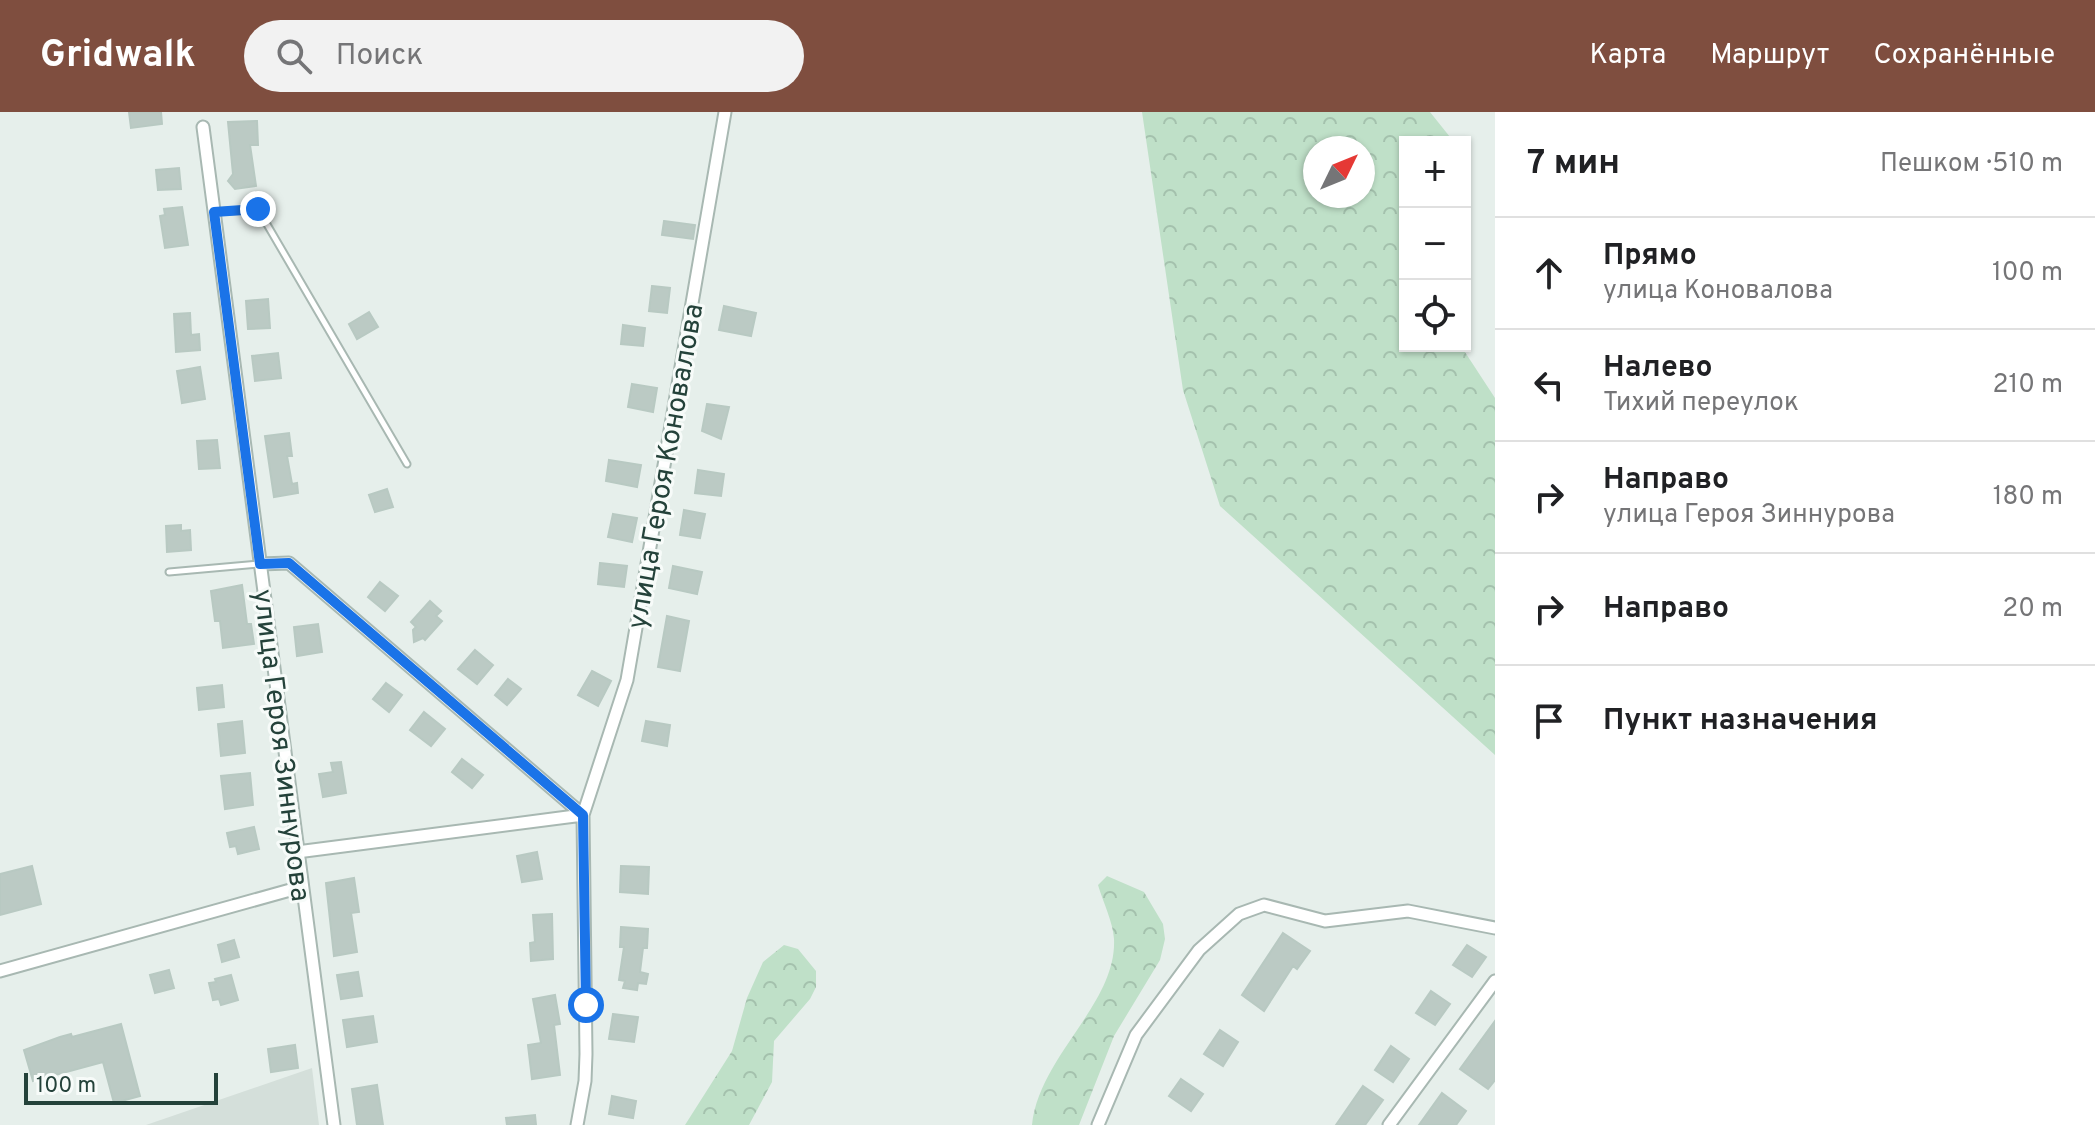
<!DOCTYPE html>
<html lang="ru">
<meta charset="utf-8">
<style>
:root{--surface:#fff;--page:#f2f2f2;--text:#202124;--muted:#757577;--line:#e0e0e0;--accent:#7f4e3f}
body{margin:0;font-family:Overpass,sans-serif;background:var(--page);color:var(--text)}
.controls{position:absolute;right:24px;top:24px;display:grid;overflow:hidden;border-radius:0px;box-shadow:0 2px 6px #0004}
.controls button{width:72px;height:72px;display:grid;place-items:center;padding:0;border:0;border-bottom:2px solid var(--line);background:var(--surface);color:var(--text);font:40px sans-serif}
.compass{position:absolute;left:1303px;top:24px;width:72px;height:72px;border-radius:50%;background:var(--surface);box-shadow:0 2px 6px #0004;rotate:47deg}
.scale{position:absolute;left:24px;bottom:20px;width:194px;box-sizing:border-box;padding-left:8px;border:4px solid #24423a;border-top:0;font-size:22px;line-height:28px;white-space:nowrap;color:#24423a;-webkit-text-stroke:6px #f7fbf9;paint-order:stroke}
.stop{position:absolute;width:24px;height:24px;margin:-18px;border:6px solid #1a73e8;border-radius:50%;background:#fff}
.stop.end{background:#1a73e8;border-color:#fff;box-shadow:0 2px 8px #0008}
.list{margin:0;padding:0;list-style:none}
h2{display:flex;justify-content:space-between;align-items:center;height:104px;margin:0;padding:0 32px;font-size:34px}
h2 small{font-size:26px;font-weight:400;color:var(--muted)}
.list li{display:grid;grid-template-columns:52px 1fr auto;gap:24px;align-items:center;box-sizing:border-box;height:112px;padding:0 32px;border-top:2px solid var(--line)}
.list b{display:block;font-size:30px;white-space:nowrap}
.list p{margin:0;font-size:26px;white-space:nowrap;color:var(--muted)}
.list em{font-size:26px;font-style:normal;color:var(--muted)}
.icon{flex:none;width:44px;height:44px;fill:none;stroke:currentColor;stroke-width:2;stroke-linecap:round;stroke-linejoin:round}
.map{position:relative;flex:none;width:1495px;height:1013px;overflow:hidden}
header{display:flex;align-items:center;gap:48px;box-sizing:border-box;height:112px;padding:0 40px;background:var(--accent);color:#fff}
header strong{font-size:38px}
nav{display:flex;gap:44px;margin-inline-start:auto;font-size:28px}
.search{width:560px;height:72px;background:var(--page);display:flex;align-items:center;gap:20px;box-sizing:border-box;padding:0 28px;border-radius:44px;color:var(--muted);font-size:30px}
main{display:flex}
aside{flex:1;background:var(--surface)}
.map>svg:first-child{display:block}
.built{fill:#d4dfda}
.forest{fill:url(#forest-crowns);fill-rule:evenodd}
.building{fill:#bbcac4;stroke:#b8c9c2;stroke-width:2}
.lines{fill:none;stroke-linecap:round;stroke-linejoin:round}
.service-casing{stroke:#a8b8b2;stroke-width:9}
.minor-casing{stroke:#a8b8b2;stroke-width:15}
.service{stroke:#fff;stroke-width:5}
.minor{stroke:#fff;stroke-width:11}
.route{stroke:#1a73e8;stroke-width:10}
.labels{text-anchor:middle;stroke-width:6;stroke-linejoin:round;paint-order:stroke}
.street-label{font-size:28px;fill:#24423a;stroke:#f7fbf9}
</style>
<header>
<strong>Gridwalk</strong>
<div class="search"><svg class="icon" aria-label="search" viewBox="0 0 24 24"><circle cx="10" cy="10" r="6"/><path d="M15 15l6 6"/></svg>Поиск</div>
<nav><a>Карта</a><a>Маршрут</a><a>Сохранённые</a></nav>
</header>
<main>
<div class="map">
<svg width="1495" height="1013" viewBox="0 0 1495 1013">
<defs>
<pattern id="forest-crowns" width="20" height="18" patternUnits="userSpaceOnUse" patternTransform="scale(2)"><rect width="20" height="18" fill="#bfe0c8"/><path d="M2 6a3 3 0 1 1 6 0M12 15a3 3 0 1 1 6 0" fill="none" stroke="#a4c1ad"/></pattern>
</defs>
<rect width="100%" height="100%" fill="#e6efeb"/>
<path class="built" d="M312 956 319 1013H146Z"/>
<path class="forest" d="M1142 0H1430L1454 30H1405V234H1461L1495 286V643L1220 394 1183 278ZM1315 36H1363V84H1315Z
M1107 764 1144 780 1163 812 1165 827 1160 848 1114 924 1079 1013H1032C1039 944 1117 892 1114 827 1113 810 1103 790 1098 773Z
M784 833 798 837 816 859V875L810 887 774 929 772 970 749 1013H685L732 939 747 886 763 850Z"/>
<path class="building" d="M129 0H161L162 12 131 16Z
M257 9 258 33H250L256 74 235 77 228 69 233 62 228 10Z
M179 56 181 77 158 78 156 58Z
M182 95 188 133 165 136 160 104 165 103 164 97Z
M664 109 695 113 693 127 662 123Z
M652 174 670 176 667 201 649 199Z
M268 187 270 216 248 217 246 189Z
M724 194 756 201 751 224 719 218Z
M369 200 378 215 357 227 349 212Z
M190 201 191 223 199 222 200 238 176 240 174 202Z
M623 213 645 216 643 234 621 232Z
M278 241 281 266 255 269 252 244Z
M200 255 205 287 182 291 177 259Z
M632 272 657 276 653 300 628 295Z
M707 292 729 295 721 327 702 319Z
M289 321 292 344H287L292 372 297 371 298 381 274 385 265 324Z
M217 328 220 356 199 357 197 329Z
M609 348 641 353 637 375 606 369Z
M698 358 724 362 721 384 695 381Z
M387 377 393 395 375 400 369 383Z
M684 398 705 402 700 426 680 423Z
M613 402 637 406 632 430 608 425Z
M181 413V419L190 418 191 438 167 440 166 414Z
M600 451 627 454 624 475 598 472Z
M673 454 702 460 697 482 669 476Z
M380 470 398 484 385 499 368 485Z
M242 473 247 512H251L254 532 223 536 220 509H215L211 479Z
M430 489 441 499 436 504 442 509 425 528 423 526 414 530 413 518 416 515 411 510Z
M667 504 689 509 680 559 658 555Z
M318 512 322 540 297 544 294 515Z
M475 538 493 553 477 572 458 557Z
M592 559 611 569 598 594 578 583Z
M508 567 521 577 507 593 495 583Z
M386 571 402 583 389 600 373 587Z
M222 573 224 595 199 598 197 576Z
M424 600 445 617 431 634 410 618Z
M242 609 245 641 221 644 218 612Z
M646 609 670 613 667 634 642 629Z
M462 647 483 663 472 676 452 660Z
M341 650 346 681 323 685 319 662 333 660 331 651Z
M250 661 253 693 225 697 221 664Z
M254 715 259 737 238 742 236 734 230 735 227 721Z
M537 740 542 767 522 770 517 744Z
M32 754 41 792 0 803V762Z
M621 754 649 755 648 782 620 780Z
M354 766 359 800 351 801 357 840 334 844 326 771Z
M552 802 553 847 531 849 530 831 535 830 533 803Z
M621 815 648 817 647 836H643L640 860 648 862 646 872 638 871 637 878 623 876 625 869 619 868 624 835H620Z
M1283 821 1310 839 1297 857 1293 854 1264 899 1242 883Z
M234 828 239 845 222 850 218 833Z
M1467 833 1486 845 1472 865 1453 853Z
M169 858 174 876 155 881 150 863Z
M358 860 362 884 341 887 337 863Z
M231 863 238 888 221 893 219 887 213 888 209 871 216 870 215 867Z
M1431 879 1450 892 1435 913 1416 901Z
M555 883 560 912 554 913 560 963 532 967 528 933 541 931 533 887Z
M613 902 638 905 634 930 609 927Z
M373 904 377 930 347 935 343 908Z
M1495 909V968L1488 977 1460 957Z
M121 912 140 984 114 991 103 950 33 969 24 938 60 925 71 922 72 925Z
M1220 918 1238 930 1223 954 1204 942Z
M295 933 298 956 271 960 268 937Z
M1391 934 1409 947 1393 970 1375 958Z
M1181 967 1203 982 1191 999 1169 984Z
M377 973 383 1013H357L352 977Z
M1363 974 1383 988 1365 1013H1336Z
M1442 981 1466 999 1456 1013H1419Z
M612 984 636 989 633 1006 609 1002Z
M535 1003 536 1013H507L506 1006Z"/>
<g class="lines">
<defs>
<path id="service" d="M215 100 258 97 407 352
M169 460 259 452"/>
<path id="minor" d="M203 15 334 1013
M260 452 289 451 583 703
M297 740 583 703
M0 859 301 775
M577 1013 585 969 586 942 583 703 627 568 725 0
M1098 1013 1136 923 1199 838 1239 802 1264 793 1325 809 1408 799 1495 816
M1389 1013 1495 869"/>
</defs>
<use href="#service" class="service-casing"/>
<use href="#minor" class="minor-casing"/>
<use href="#service" class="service"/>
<use href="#minor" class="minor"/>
</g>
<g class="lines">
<path class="route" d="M258 97 214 100 260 452 289 451 583 703 586 893"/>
</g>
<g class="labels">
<g class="street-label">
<text transform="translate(664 354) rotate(-80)" y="10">улица Героя Коновалова</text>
<text transform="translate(283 633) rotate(83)" y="10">улица Героя Зиннурова</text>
</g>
</g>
</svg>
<div class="controls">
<button>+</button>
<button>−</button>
<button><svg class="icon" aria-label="locate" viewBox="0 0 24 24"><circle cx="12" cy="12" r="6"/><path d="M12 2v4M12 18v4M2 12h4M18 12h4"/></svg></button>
</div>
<svg class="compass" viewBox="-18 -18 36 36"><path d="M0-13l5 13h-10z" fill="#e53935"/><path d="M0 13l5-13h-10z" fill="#757577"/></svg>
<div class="scale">100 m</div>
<div class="stop" style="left:586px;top:893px"></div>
<div class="stop end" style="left:258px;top:97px"></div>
</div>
<aside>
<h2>7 мин<small>Пешком · 510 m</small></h2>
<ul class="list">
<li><svg class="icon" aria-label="ahead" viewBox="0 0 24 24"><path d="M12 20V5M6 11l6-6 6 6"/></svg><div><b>Прямо</b><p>улица Коновалова</p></div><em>100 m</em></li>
<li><svg class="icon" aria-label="left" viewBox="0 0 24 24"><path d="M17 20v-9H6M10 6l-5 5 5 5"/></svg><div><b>Налево</b><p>Тихий переулок</p></div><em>210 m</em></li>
<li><svg class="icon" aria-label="right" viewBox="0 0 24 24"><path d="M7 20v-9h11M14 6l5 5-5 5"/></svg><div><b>Направо</b><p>улица Героя Зиннурова</p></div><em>180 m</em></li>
<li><svg class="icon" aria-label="right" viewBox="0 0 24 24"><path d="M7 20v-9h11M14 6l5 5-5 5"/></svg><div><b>Направо</b></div><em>20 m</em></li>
<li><svg class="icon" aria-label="arrive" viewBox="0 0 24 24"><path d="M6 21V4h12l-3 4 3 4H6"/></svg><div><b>Пункт назначения</b></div></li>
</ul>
</aside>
</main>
